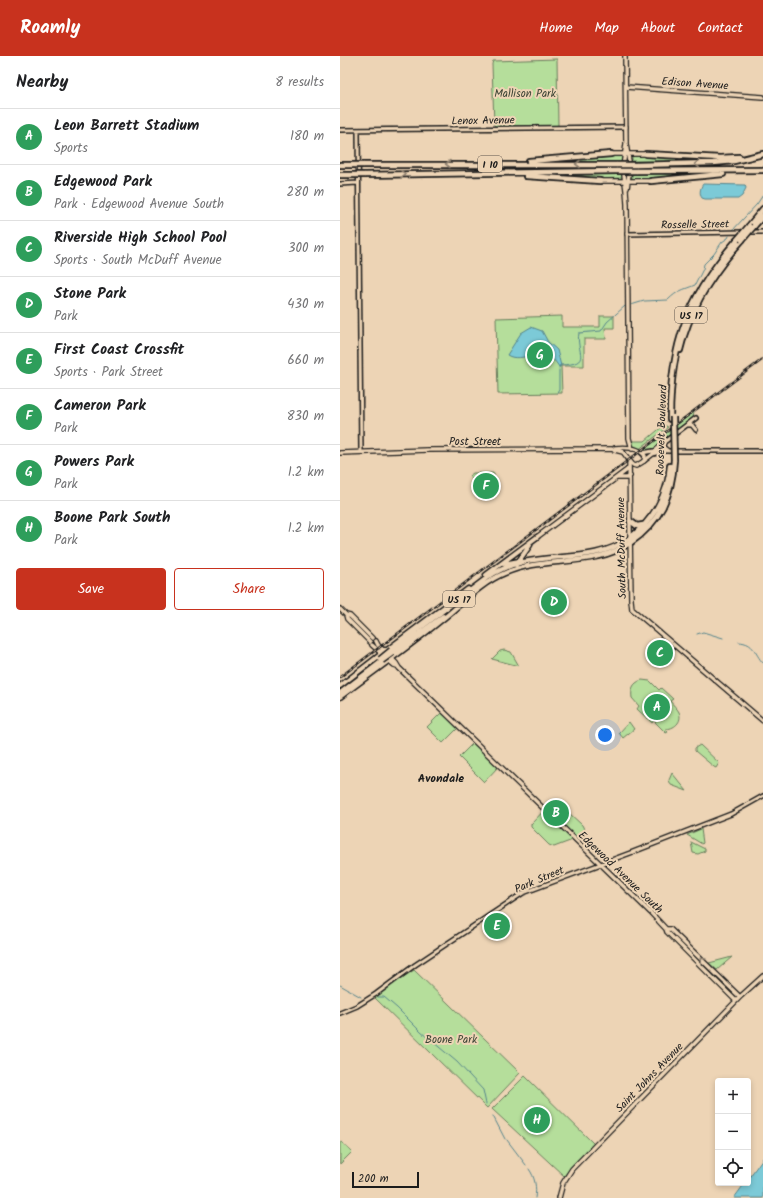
<!DOCTYPE html>
<meta charset="utf-8">
<style>
:root{--surface:#fff;--page:#f2f2f2;--text:#202124;--muted:#757577;--line:#e0e0e0;--accent:#c8321e}
body{margin:0;font-family:Kalam,sans-serif;background:var(--page);color:var(--text)}
.controls{position:absolute;right:12px;bottom:12px;display:grid;overflow:hidden;border-radius:4px;box-shadow:0 2px 6px #0003}
.controls button{width:36px;height:36px;display:grid;place-items:center;padding:0;border:0;border-bottom:1px solid var(--line);background:var(--surface);color:var(--text);font:20px sans-serif}
.scale{position:absolute;left:12px;bottom:10px;width:67px;box-sizing:border-box;padding-left:4px;border:2px solid #1c1c1c;border-top:0;font-size:11px;line-height:14px;white-space:nowrap;color:#1c1c1c;-webkit-text-stroke:3px #edd4b5;paint-order:stroke}
.you{position:absolute;left:265px;top:679px;width:14px;height:14px;margin:-10px;border:3px solid #fff;border-radius:50%;background:#1a73e8;box-shadow:0 0 0 6px #1a73e833}
.badge{display:grid;place-items:center;width:26px;height:26px;border-radius:50%;background:var(--accent);color:#fff;font-size:13px;font-weight:700}
.pin{position:absolute;translate:-50% -50%;border:2px solid #fff;box-shadow:0 1px 4px #0006}
.list{margin:0;padding:0;list-style:none}
h2{display:flex;justify-content:space-between;align-items:center;height:52px;margin:0;padding:0 16px;font-size:17px}
h2 small{font-size:13px;font-weight:400;color:var(--muted)}
.list li{display:grid;grid-template-columns:26px 1fr auto;gap:12px;align-items:center;box-sizing:border-box;height:56px;padding:0 16px;border-top:1px solid var(--line)}
.list b{display:block;font-size:15px;white-space:nowrap}
.list p{margin:0;font-size:13px;white-space:nowrap;color:var(--muted)}
.list em{font-size:13px;font-style:normal;color:var(--muted)}
.actions{display:flex;gap:8px;padding:12px 16px}
.actions a{flex:1;padding:9px 0;border:1px solid var(--accent);border-radius:4px;text-align:center;font-size:14px;color:var(--accent)}
.actions .main{background:var(--accent);color:#fff}
.icon{flex:none;width:22px;height:22px;fill:none;stroke:currentColor;stroke-width:2;stroke-linecap:round;stroke-linejoin:round}
.map{position:relative;flex:none;width:423px;height:1142px;overflow:hidden}
header{display:flex;align-items:center;gap:24px;box-sizing:border-box;height:56px;padding:0 20px;background:var(--accent);color:#fff}
header strong{font-size:19px}
nav{display:flex;gap:22px;margin-inline-start:auto;font-size:14px}
main{display:flex}
aside{flex:1;background:var(--surface)}
.map>svg:first-child{display:block}
.green{fill:#b5de9b;stroke:#687d5c}
.water{fill:#7bcad7;stroke:#55848c}
.lines{fill:none;stroke-linecap:round;stroke-linejoin:round}
.stream{stroke:#55848c;stroke-width:1}
.tertiary-casing{stroke:#1c1c1c;stroke-width:6}
.secondary-casing{stroke:#1c1c1c;stroke-width:6}
.trunk-casing{stroke:#1c1c1c;stroke-width:7}
.motorway-casing{stroke:#1c1c1c;stroke-width:8}
.tertiary{stroke:#edd4b5;stroke-width:3}
.secondary{stroke:#edd4b5;stroke-width:3.5}
.trunk{stroke:#edd4b5;stroke-width:4}
.motorway{stroke:#edd4b5;stroke-width:4.5}
.rail-casing{stroke:#1c1c1c;stroke-width:2.5}
.rail{stroke:#edd4b5;stroke-width:1;stroke-dasharray:3;stroke-linecap:butt}
.trunk-bridge-casing{stroke:#1c1c1c;stroke-width:7;stroke-linecap:butt}
.motorway-bridge-casing{stroke:#1c1c1c;stroke-width:8;stroke-linecap:butt}
.trunk-bridge{stroke:#edd4b5;stroke-width:4}
.motorway-bridge{stroke:#edd4b5;stroke-width:4.5}
.oneway{stroke:#8f8170}
.labels{text-anchor:middle;stroke-width:4;stroke-linejoin:round;paint-order:stroke}
.shield{fill:#edd4b5;stroke:#5b534a;stroke-width:1}
.shield-label{font-size:10px;font-weight:bold;fill:#1c1c1c}
.street-label{font-size:11px;fill:#1c1c1c;stroke:#edd4b5}
.park-label{font-size:11px;fill:#3b4335;stroke:#edd4b5}
.neighbourhood-label{font-size:12px;font-weight:bold;fill:#1c1c1c;stroke:#edd4b5}
</style>
<header>
<strong>Roamly</strong>
<nav><a>Home</a><a>Map</a><a>About</a><a>Contact</a></nav>
</header>
<main>
<aside>
<h2>Nearby<small>8 results</small></h2>
<ul class="list">
<li><span class="badge" style="background:#2e9e5b">A</span><div><b>Leon Barrett Stadium</b><p>Sports</p></div><em>180 m</em></li>
<li><span class="badge" style="background:#2e9e5b">B</span><div><b>Edgewood Park</b><p>Park · Edgewood Avenue South</p></div><em>280 m</em></li>
<li><span class="badge" style="background:#2e9e5b">C</span><div><b>Riverside High School Pool</b><p>Sports · South McDuff Avenue</p></div><em>300 m</em></li>
<li><span class="badge" style="background:#2e9e5b">D</span><div><b>Stone Park</b><p>Park</p></div><em>430 m</em></li>
<li><span class="badge" style="background:#2e9e5b">E</span><div><b>First Coast Crossfit</b><p>Sports · Park Street</p></div><em>660 m</em></li>
<li><span class="badge" style="background:#2e9e5b">F</span><div><b>Cameron Park</b><p>Park</p></div><em>830 m</em></li>
<li><span class="badge" style="background:#2e9e5b">G</span><div><b>Powers Park</b><p>Park</p></div><em>1.2 km</em></li>
<li><span class="badge" style="background:#2e9e5b">H</span><div><b>Boone Park South</b><p>Park</p></div><em>1.2 km</em></li>
</ul>
<div class="actions"><a class="main">Save</a><a>Share</a></div>
</aside>
<div class="map">
<svg width="423" height="1142" viewBox="0 0 423 1142">
<rect width="100%" height="100%" fill="#edd4b5"/>
<filter id="ink" filterUnits="userSpaceOnUse"><feTurbulence type="fractalNoise" baseFrequency=".025" numOctaves="2"/><feDisplacementMap in="SourceGraphic" scale="8" xChannelSelector="R" yChannelSelector="G"/><feConvolveMatrix kernelMatrix="1 2 1 2 8 2 1 2 1" color-interpolation-filters="sRGB"/></filter>
<g filter="url(#ink)">
<path class="green" d="M217 3 218 70H155L154 69 152 8 153 5Z
M324 99 386 103 366 105H290V100L292 104V100Z
M263 100H282V106H202Z
M370 116 323 122 292 123V119L291 123H290L291 117Z
M195 117H282L283 122 252 123Z
M222 260V271H260V260H274V272H265L266 283H244V310H221L222 337 158 338 156 262Z
M354 356 353 362 324 383 315 393 302 395Z
M324 369 328 371 298 394 292 390V385H305Z
M133 417H154V439L152 442H150L129 420Z
M210 538H213L224 549V552L220 556 206 543Z
M164 594 171 596 179 610 152 603 160 595Z
M302 624 310 625 319 634 321 632 333 643 330 645C333 649 337 652 339 656 343 666 334 673 325 673L328 676 326 677 314 665 312 667 297 653 299 650 292 642C291 634 292 627 302 624Z
M102 656 118 672 103 687 87 671Z
M289 666 294 673 283 682 279 677Z
M133 687 158 711 144 726 119 701Z
M360 689 379 707 376 712 374 711 355 695V692Z
M332 717 347 735 331 729 329 724Z
M215 744 242 769 245 775 238 782 214 791 209 789 191 771V768L212 746Z
M361 773 363 787 362 788 347 779Z
M351 786 365 793V795L358 798 353 797Z
M392 901 377 914 369 907Z
M74 914 180 1017 147 1052 34 941Z
M185 1020 254 1088 224 1120 152 1053Z
M0 1085 12 1096 0 1108Z"/>
<path class="water" d="M363 128 405 129 406 132 402 140 398 143H365L362 142C359 138 360 132 363 128Z
M191 271 202 275 208 286 217 294 221 310 219 311C205 286 182 309 167 299L181 277Z
M423 1102V1142H394L405 1127H408V1123Z"/>
<g class="lines">
<path class="stream" d="M392 175 417 148 423 139
M291 249 304 245 328 244C338 234 343 234 355 229L363 213 364 208 374 198 382 186 388 182 389 180
M219 312 220 309C254 308 235 296 239 277L261 275 267 266 285 250
M217 337 219 334V314
M357 578 363 576 383 582
M399 586C415 587 414 597 423 607
M0 929 21 941
M38 941H44L57 952 81 976 117 1006 143 1034 146 1048
M153 1060 165 1083
M167 1084 186 1109
M189 1113C195 1121 197 1132 195 1142"/>
<defs>
<path id="tertiary" d="M0 74 286 71
M18 74 21 396
M0 128 18 127
M409 176H423
M287 178 403 176
M347 369H352L356 374
M324 386 323 391 328 395
M316 394 323 387 356 362
M302 397 313 395H423
M304 405 313 398 321 396
M0 957 17 950 36 938 75 909 183 837 293 796 391 758 423 740"/>
<path id="secondary" d="M285 0 286 88 290 111 287 132
M286 31 423 41
M286 88 283 111 286 134 287 148 289 382 292 393
M271 98H306
M260 125H311
M275 392C285 391 299 391 305 400L304 405 296 410 293 409 283 396
M0 397 88 394 271 393 283 396
M289 403 291 544 292 553 423 665
M277 422H287L290 420
M197 481 287 414 289 411
M0 553 6 559 10 560 32 582
M6 559 7 563 30 586
M36 585 38 589 56 607 59 612 311 857 326 873 327 876 396 945
M32 589 41 597
M47 603 54 609 57 610
M326 873H330L400 941
M219 1142 223 1127 232 1113 401 940 423 920"/>
<path id="trunk" d="M163 508 179 505
M176 509 190 489
M146 519 197 481
M43 594H47L128 533
M51 594 148 521C159 514 170 509 183 506 220 498 257 505 290 482
M53 597 103 560
M0 630 40 599V596
M0 637 42 605
M0 641C33 616 67 592 99 566 120 550 140 527 165 517 205 499 252 513 290 487"/>
<path id="motorway" d="M306 98 380 102 399 101
M189 105 271 98
M0 109H12
M23 109H277
M296 109 373 107 394 105 423 98
M296 115 423 114
M0 119H13
M24 119 277 115
M186 120 260 125
M311 125 383 118
M409 170 423 153
M414 170 423 160
M340 294C350 251 373 216 402 184
M330 363C330 288 348 240 397 184
M290 465 297 470 303 469
M290 482C313 464 328 439 330 410
M290 487C320 466 332 440 334 404"/>
</defs>
<use href="#tertiary" class="tertiary-casing"/>
<use href="#secondary" class="secondary-casing"/>
<use href="#trunk" class="trunk-casing"/>
<use href="#motorway" class="motorway-casing"/>
<use href="#tertiary" class="tertiary"/>
<use href="#secondary" class="secondary"/>
<use href="#trunk" class="trunk"/>
<use href="#motorway" class="motorway"/>
<defs>
<path id="rail" d="M0 621 423 303"/>
</defs>
<use href="#rail" class="rail-casing"/>
<use href="#rail" class="rail"/>
<defs>
<path id="trunk-bridge" d="M40 603 51 594
M42 605 53 597"/>
<path id="motorway-bridge" d="M12 109H23
M277 109H296
M277 115H296
M13 119H24
M397 184 409 170
M402 184 414 170
M333 361 334 404"/>
</defs>
<use href="#trunk-bridge" class="trunk-bridge-casing"/>
<use href="#motorway-bridge" class="motorway-bridge-casing"/>
<use href="#trunk-bridge" class="trunk-bridge"/>
<use href="#motorway-bridge" class="motorway-bridge"/>
</g>
<defs><path id="oneway-chevron" d="M-2-3.5L2.5 0L-2 3.5" fill="none" stroke-width="1.6" stroke-linecap="round" stroke-linejoin="round"/></defs>
<g class="oneway">
<use href="#oneway-chevron" transform="translate(108 108) rotate(180)"/>
<use href="#oneway-chevron" transform="translate(238 108) rotate(-180)"/>
<use href="#oneway-chevron" transform="translate(357 108) rotate(179)"/>
<use href="#oneway-chevron" transform="translate(63 118) rotate(-1)"/>
<use href="#oneway-chevron" transform="translate(362 904) rotate(-135)"/>
</g>
</g>
<g class="labels">
<g class="shield">
<rect x="138" y="100" width="24" height="16" rx="3"/>
<rect x="335" y="251" width="32" height="16" rx="3"/>
<rect x="103" y="535" width="32" height="16" rx="3"/>
</g>
<g class="shield-label">
<text x="150" y="112">I 10</text>
<text x="351" y="263">US 17</text>
<text x="119" y="547">US 17</text>
</g>
<g class="street-label">
<text transform="translate(355 27) rotate(4)" y="4">Edison Avenue</text>
<text transform="translate(143 64) rotate(-1)" y="4">Lenox Avenue</text>
<text transform="translate(355 168) rotate(-1)" y="4">Rosselle Street</text>
<text transform="translate(321 374) rotate(-88)" y="4">Roosevelt Boulevard</text>
<text x="135" y="389">Post Street</text>
<text transform="translate(281 492) rotate(-91)" y="4">South McDuff Avenue</text>
<text transform="translate(281 816) rotate(44)" y="4">Edgewood Avenue South</text>
<text transform="translate(199 823) rotate(-23)" y="4">Park Street</text>
<text transform="translate(309 1021) rotate(-46)" y="4">Saint Johns Avenue</text>
</g>
<g class="park-label">
<text x="185" y="41">Mallison Park</text>
<text x="111" y="987">Boone Park</text>
</g>
<g class="neighbourhood-label">
<text x="101" y="726">Avondale</text>
</g>
</g>
</svg>
<div class="controls">
<button>+</button>
<button>−</button>
<button><svg class="icon" aria-label="locate" viewBox="0 0 24 24"><circle cx="12" cy="12" r="6"/><path d="M12 2v4M12 18v4M2 12h4M18 12h4"/></svg></button>
</div>
<div class="scale">200 m</div>
<div class="you"></div>
<div class="pin badge" style="left:317px;top:651px;background:#2e9e5b">A</div>
<div class="pin badge" style="left:216px;top:757px;background:#2e9e5b">B</div>
<div class="pin badge" style="left:320px;top:597px;background:#2e9e5b">C</div>
<div class="pin badge" style="left:214px;top:546px;background:#2e9e5b">D</div>
<div class="pin badge" style="left:157px;top:870px;background:#2e9e5b">E</div>
<div class="pin badge" style="left:146px;top:430px;background:#2e9e5b">F</div>
<div class="pin badge" style="left:200px;top:299px;background:#2e9e5b">G</div>
<div class="pin badge" style="left:197px;top:1064px;background:#2e9e5b">H</div>
</div>
</main>
